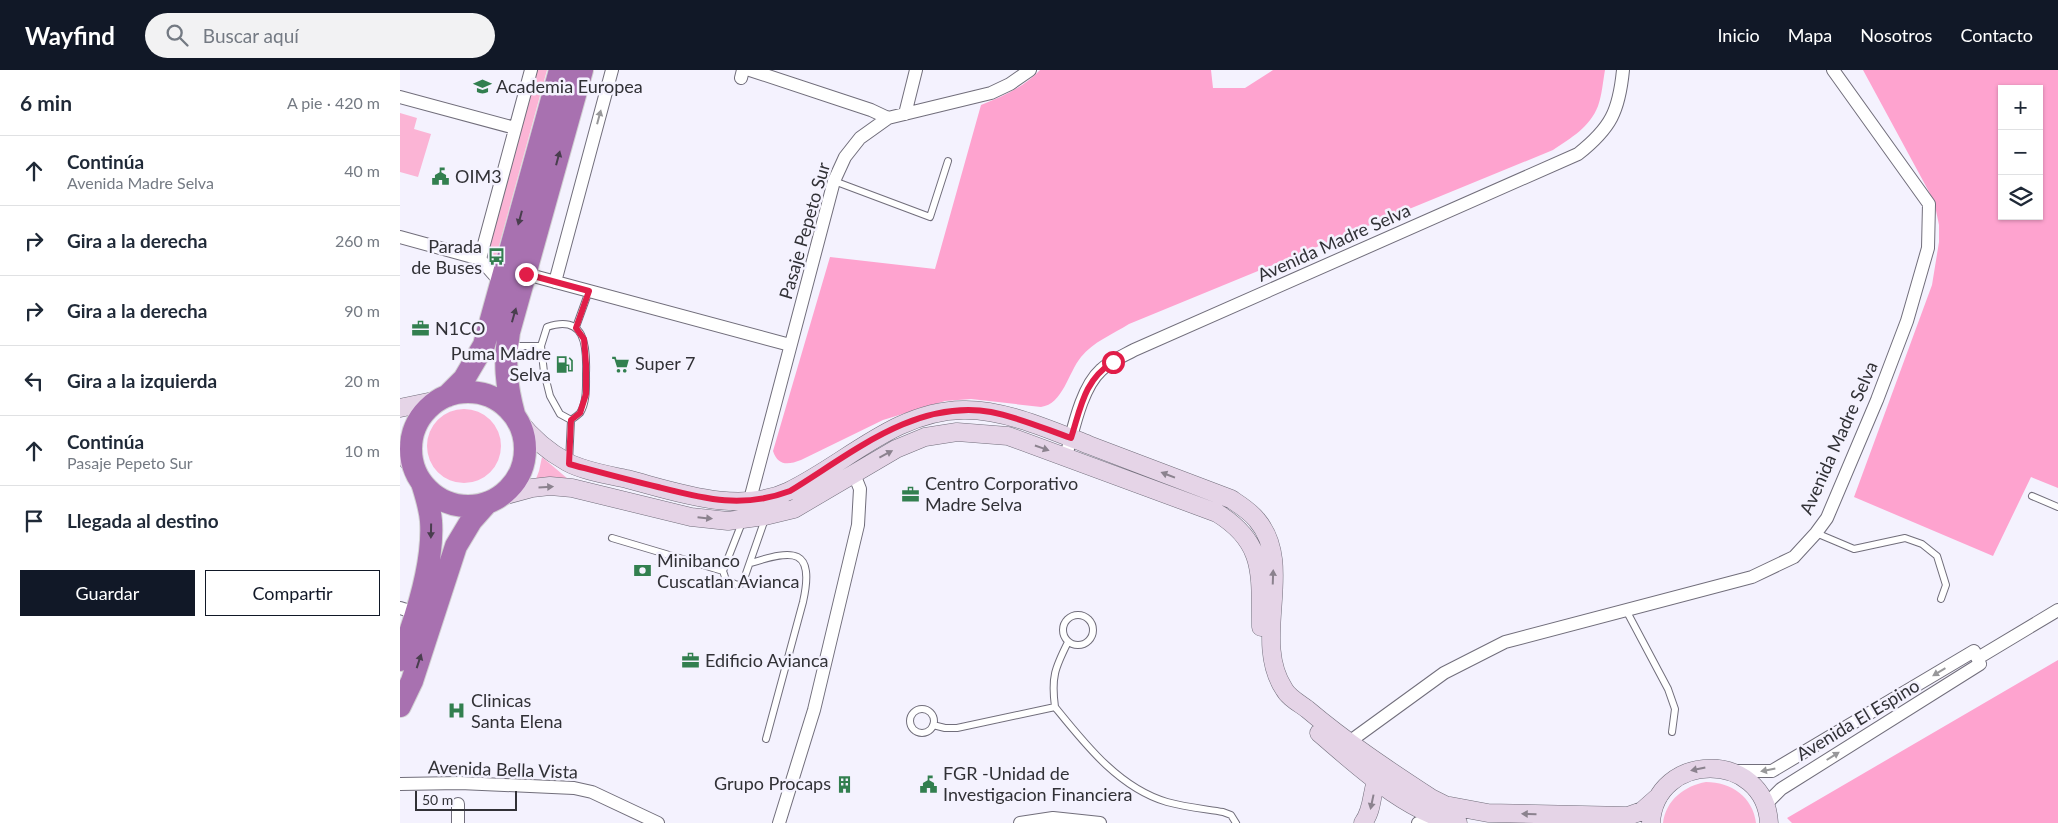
<!DOCTYPE html>
<html lang="es">
<meta charset="utf-8">
<style>
:root{--surface:#fff;--page:#f2f2f3;--text:#1f2937;--muted:#747a83;--line:#e0e1e3;--accent:#111827}
body{margin:0;font-family:Lato,sans-serif;background:var(--page);color:var(--text)}
.controls{position:absolute;right:15px;top:15px;display:grid;overflow:hidden;border-radius:0px;box-shadow:0 1px 4px #0004}
.controls button{width:45px;height:45px;display:grid;place-items:center;padding:0;border:0;border-bottom:1px solid var(--line);background:var(--surface);color:var(--text);font:25px sans-serif}
.scale{position:absolute;left:15px;bottom:12px;width:102px;box-sizing:border-box;padding-left:5px;border:2px solid #313136;border-top:0;font-size:14px;line-height:18px;white-space:nowrap;color:#313136;-webkit-text-stroke:4px #f4f2fe;paint-order:stroke}
.stop{position:absolute;width:15px;height:15px;margin:-11px;border:4px solid #e11d48;border-radius:50%;background:#fff}
.stop.end{background:#e11d48;border-color:#fff;box-shadow:0 1px 5px #0008}
.list{margin:0;padding:0;list-style:none}
h2{display:flex;justify-content:space-between;align-items:center;height:65px;margin:0;padding:0 20px;font-size:21px}
h2 small{font-size:16px;font-weight:400;color:var(--muted)}
.list li{display:grid;grid-template-columns:32px 1fr auto;gap:15px;align-items:center;box-sizing:border-box;height:70px;padding:0 20px;border-top:1px solid var(--line)}
.list b{display:block;font-size:19px;white-space:nowrap}
.list p{margin:0;font-size:16px;white-space:nowrap;color:var(--muted)}
.list em{font-size:16px;font-style:normal;color:var(--muted)}
.actions{display:flex;gap:10px;padding:15px 20px}
.actions a{flex:1;padding:11px 0;border:1px solid var(--accent);border-radius:0px;text-align:center;font-size:18px;color:var(--accent)}
.actions .main{background:var(--accent);color:#fff}
.icon{flex:none;width:28px;height:28px;fill:none;stroke:currentColor;stroke-width:2;stroke-linecap:round;stroke-linejoin:round}
.map{position:relative;flex:none;width:1658px;height:753px;overflow:hidden}
header{display:flex;align-items:center;gap:30px;box-sizing:border-box;height:70px;padding:0 25px;background:var(--accent);color:#fff}
header strong{font-size:24px}
nav{display:flex;gap:28px;margin-inline-start:auto;font-size:18px}
.search{width:350px;height:45px;background:var(--page);display:flex;align-items:center;gap:12px;box-sizing:border-box;padding:0 18px;border-radius:28px;color:var(--muted);font-size:19px}
main{display:flex}
aside{flex:1;background:var(--surface)}
.map>svg:first-child{display:block}
.green{fill:#fbb4d5}
.forest{fill:#fea3cf;fill-rule:evenodd}
.lines{fill:none;stroke-linecap:round;stroke-linejoin:round}
.lane-casing{stroke:#716e7b;stroke-width:8}
.street-casing{stroke:#716e7b;stroke-width:14}
.secondary-casing{stroke:#716e7b;stroke-width:19}
.highway-casing{stroke:#d2d2d3;stroke-width:24}
.lane{stroke:#fff;stroke-width:6}
.street{stroke:#fff;stroke-width:12}
.secondary{stroke:#e5d4e7;stroke-width:18}
.highway{stroke:#a871b0;stroke-width:22}
.oneway{fill:#98989a}
.oneway2{fill:#493e4e}
.oneway3{fill:#8b828e}
.route{stroke:#e11d48;stroke-width:6}
.labels{text-anchor:middle;stroke-width:5;stroke-linejoin:round;paint-order:stroke}
.poi-label{font-size:18px;fill:#313136;stroke:#f4f2fe;text-anchor:start}
.street-label{font-size:18px;fill:#313136;stroke:#f4f2fe}
</style>
<header>
<strong>Wayfind</strong>
<div class="search"><svg class="icon" aria-label="search" viewBox="0 0 24 24"><circle cx="10" cy="10" r="6"/><path d="M15 15l6 6"/></svg>Buscar aquí</div>
<nav><a>Inicio</a><a>Mapa</a><a>Nosotros</a><a>Contacto</a></nav>
</header>
<main>
<aside>
<h2>6 min<small>A pie · 420 m</small></h2>
<ul class="list">
<li><svg class="icon" aria-label="ahead" viewBox="0 0 24 24"><path d="M12 20V5M6 11l6-6 6 6"/></svg><div><b>Continúa</b><p>Avenida Madre Selva</p></div><em>40 m</em></li>
<li><svg class="icon" aria-label="right" viewBox="0 0 24 24"><path d="M7 20v-9h11M14 6l5 5-5 5"/></svg><div><b>Gira a la derecha</b></div><em>260 m</em></li>
<li><svg class="icon" aria-label="right" viewBox="0 0 24 24"><path d="M7 20v-9h11M14 6l5 5-5 5"/></svg><div><b>Gira a la derecha</b></div><em>90 m</em></li>
<li><svg class="icon" aria-label="left" viewBox="0 0 24 24"><path d="M17 20v-9H6M10 6l-5 5 5 5"/></svg><div><b>Gira a la izquierda</b></div><em>20 m</em></li>
<li><svg class="icon" aria-label="ahead" viewBox="0 0 24 24"><path d="M12 20V5M6 11l6-6 6 6"/></svg><div><b>Continúa</b><p>Pasaje Pepeto Sur</p></div><em>10 m</em></li>
<li><svg class="icon" aria-label="arrive" viewBox="0 0 24 24"><path d="M6 21V4h12l-3 4 3 4H6"/></svg><div><b>Llegada al destino</b></div></li>
</ul>
<div class="actions"><a class="main">Guardar</a><a>Compartir</a></div>
</aside>
<div class="map">
<svg width="1658" height="753" viewBox="0 0 1658 753">
<rect width="100%" height="100%" fill="#f4f2fe"/>
<path class="green" d="M134 0H147L96 187 85 183Z
M0 43 17 48 14 59 31 64 18 107 0 102Z
M27 376a37 37 0 1 1 74 0a37 37 0 1 1-74 0Z
M142 387 168 409 134 414 139 401Z
M1306 712C1331 712 1353 727 1356 753H1263C1266 730 1284 716 1306 712Z"/>
<path class="forest" d="M640 0H811L813 18H845L873 0H1205C1203 11 1202 25 1198 36 1190 57 1171 68 1153 80L729 254C713 264 693 272 681 287 668 303 663 334 641 337L571 329 545 331 483 350 401 390C388 395 378 396 373 381L430 187 535 199 581 35C603 26 624 17 640 0Z
M1463 0H1658V418L1631 407 1593 486 1454 427 1532 215 1539 172V155L1534 131ZM1602 19H1639V146H1602Z
M1658 590V753H1392L1387 748Z"/>
<g class="lines">
<defs>
<path id="lane" d="M434 111 530 147 548 91
M176 257 189 221
M111 276H141
M169 392 171 350C174 348 178 345 180 343 187 332 186 316 186 304 187 275 185 244 147 257L141 276 144 302 150 326 160 344 171 350
M1632 426 1658 437
M343 450 323 501 326 510 337 515 341 514 344 509 365 449
M1416 463 1454 479 1505 468 1522 474 1537 486 1546 515 1541 529
M212 468 323 501
M351 493C394 479 415 478 403 532L366 669
M1226 540 1268 619 1275 639 1272 662
M663 560a15 15 0 1 1 30 0a15 15 0 1 1-30 0Z
M655 637C651 607 655 598 668 572
M510 651a12 12 0 1 1 24 0a12 12 0 1 1-24 0Z
M533 655 545 658H557L655 637C685 674 719 718 767 732 785 737 805 739 823 742L831 745 836 753"/>
<path id="street" d="M350 0 471 40 488 48
M341 8 343 0
M0 27 115 58
M505 44 516 0
M0 167 80 189 102 214
M80 189 131 0
M126 204 390 275
M155 212 212 0
M666 386C673 361 681 318 701 300 710 291 723 286 734 280L1178 84C1211 58 1219 41 1223 0
M348 437 434 111 445 87 460 68 488 48 591 23 610 14 630 0
M0 538 16 543
M1578 588 1658 540
M945 677 949 672 1044 603 1105 572 1352 507 1394 487 1416 463 1427 448 1477 330 1507 251 1528 178 1529 134 1433 0
M1332 701H1372L1574 581 1580 594 1381 719 1365 735
M0 714 60 713 174 718 192 722 258 753
M58 753V734
M379 753 414 640 458 455 460 419 454 404
M620 753 653 748 700 753
M1018 753 1043 750"/>
<path id="secondary" d="M0 338 38 330
M118 350C132 368 147 381 167 392 183 401 209 405 227 409 277 422 339 445 389 421 447 393 495 341 563 340 604 339 651 360 689 375 736 393 783 411 831 429 840 435 850 441 857 450 896 496 851 569 884 619 888 627 899 633 907 639 946 672 988 700 1031 728L1045 735 1088 743 1228 746 1242 741 1259 726
M0 382 14 397
M99 427 132 418 150 416 172 418 291 447 328 451 365 446 394 439 496 379 525 367 557 362 608 366 817 443C866 473 860 505 861 557
M919 663C959 697 1006 742 1058 753
M963 753C975 737 970 718 980 703
M1251 753C1255 681 1365 680 1369 753"/>
<path id="highway" d="M11 379a57 57 0 1 1 114 0a57 57 0 1 1-114 0Z
M47 326 64 309 84 275 160 0
M114 344C106 314 104 293 109 262L182 0
M0 590C15 551 34 493 31 451 30 438 26 426 22 413
M0 636 12 611 56 476 71 451 87 433"/>
</defs>
<use href="#lane" class="lane-casing"/>
<use href="#street" class="street-casing"/>
<use href="#secondary" class="secondary-casing"/>
<use href="#highway" class="highway-casing"/>
<use href="#lane" class="lane"/>
<use href="#street" class="street"/>
<use href="#secondary" class="secondary"/>
<use href="#highway" class="highway"/>
</g>
<defs><path id="oneway-solid" d="M-6-.8H1V-3.2L6.5 0L1 3.2V.8H-6Z" transform="scale(1.25)"/></defs>
<g class="oneway">
<use href="#oneway-solid" transform="translate(199 47) rotate(-75)"/>
<use href="#oneway-solid" transform="translate(1539 602) rotate(149)"/>
<use href="#oneway-solid" transform="translate(1433 686) rotate(-32)"/>
<use href="#oneway-solid" transform="translate(1368 700) rotate(169)"/>
</g>
<g class="oneway2">
<use href="#oneway-solid" transform="translate(158 88) rotate(-75)"/>
<use href="#oneway-solid" transform="translate(120 148) rotate(105)"/>
<use href="#oneway-solid" transform="translate(114 245) rotate(-74)"/>
<use href="#oneway-solid" transform="translate(31 461) rotate(91)"/>
<use href="#oneway-solid" transform="translate(19 591) rotate(-72)"/>
</g>
<g class="oneway3">
<use href="#oneway-solid" transform="translate(642 378) rotate(19)"/>
<use href="#oneway-solid" transform="translate(486 384) rotate(-28)"/>
<use href="#oneway-solid" transform="translate(768 405) rotate(-159)"/>
<use href="#oneway-solid" transform="translate(146 417) rotate(-3)"/>
<use href="#oneway-solid" transform="translate(305 448) rotate(6)"/>
<use href="#oneway-solid" transform="translate(873 507) rotate(-88)"/>
<use href="#oneway-solid" transform="translate(1298 699) rotate(168)"/>
<use href="#oneway-solid" transform="translate(972 732) rotate(102)"/>
<use href="#oneway-solid" transform="translate(1129 744) rotate(-179)"/>
</g>
<g class="lines">
<path class="route" d="M126 204 189 221 176 258 184 269 186 294V324L180 343 171 350 169 394C199 402 228 410 258 417 305 429 342 439 390 421 451 384 515 329 591 342 618 347 645 359 671 368 681 337 684 310 713 292"/>
</g>
<defs>
<symbol id="school-bare" viewBox="-9 -9 18 18"><path d="M0-5L7-2L0 1L-7-2ZM-4 1L0 2.5L4 1V4Q0 6-4 4Z" fill="#327f4f" stroke="#f4f2fe" stroke-width="2.5" paint-order="stroke"/></symbol>
<symbol id="civic-bare" viewBox="-9 -9 18 18"><path d="M-.6-6.5H3V-4.5H.6V-3L4-1V1h2V6H-6V1h2V-1L-.6-3ZM-1.2 2.5V6h2.4V2.5Z" fill="#327f4f" stroke="#f4f2fe" stroke-width="2.5" paint-order="stroke"/></symbol>
<symbol id="bus-bare" viewBox="-9 -9 18 18"><path d="M-5-6H5V4H4V6H2V4H-2V6H-4V4H-5ZM-3.5-4V0h7V-4ZM-3.5 1.2v1.5H-2V1.2ZM2 1.2v1.5H3.5V1.2Z" fill="#327f4f" stroke="#f4f2fe" stroke-width="2.5" paint-order="stroke"/></symbol>
<symbol id="office-bare" viewBox="-9 -9 18 18"><path d="M-6-3h4V-5.5h4V-3h4V5H-6ZM-1-4.5V-3h2v-1.5ZM-6 0V1H6V0Z" fill="#327f4f" stroke="#f4f2fe" stroke-width="2.5" paint-order="stroke"/></symbol>
<symbol id="fuel-bare" viewBox="-9 -9 18 18"><path d="M-5.5-6h7V0h2V4h1.3V-2.5L3-4.5l.8-.8L6-3V5H2.5V1h-1V6h-7ZM-4.2-4.7v3.2H.2V-4.7Z" fill="#327f4f" stroke="#f4f2fe" stroke-width="2.5" paint-order="stroke"/></symbol>
<symbol id="supermarket-bare" viewBox="-9 -9 18 18"><path d="M-6-5.5h2.5l.6 2H6L4.5 2H-2.5L-4.4-4H-6ZM-1.5 3.2a1.3 1.3 0 1 0 .1 0ZM3 3.2a1.3 1.3 0 1 0 .1 0Z" fill="#327f4f" stroke="#f4f2fe" stroke-width="2.5" paint-order="stroke"/></symbol>
<symbol id="bank-bare" viewBox="-9 -9 18 18"><path d="M-6-4H6V4H-6ZM0-2.3a2.3 2.3 0 1 0 0 4.6a2.3 2.3 0 1 0 0-4.6Z" fill="#327f4f" stroke="#f4f2fe" stroke-width="2.5" paint-order="stroke"/></symbol>
<symbol id="hospital-bare" viewBox="-9 -9 18 18"><path d="M-5-5h3v3.5h4V-5h3V5h-3V1.5h-4V5h-3Z" fill="#327f4f" stroke="#f4f2fe" stroke-width="2.5" paint-order="stroke"/></symbol>
<symbol id="building-bare" viewBox="-9 -9 18 18"><path d="M-4-6H4V6H1V3H-1V6H-4ZM-2.5-4.3h1.7v1.8h-1.7ZM.8-4.3h1.7v1.8H.8ZM-2.5-1h1.7V.8h-1.7ZM.8-1h1.7V.8H.8Z" fill="#327f4f" stroke="#f4f2fe" stroke-width="2.5" paint-order="stroke"/></symbol>
</defs>
<g fill-rule="evenodd">
<use href="#school-bare" x="70" y="4" width="25" height="25"/>
<use href="#civic-bare" x="28" y="94" width="25" height="25"/>
<use href="#bus-bare" x="84" y="174" width="25" height="25"/>
<use href="#office-bare" x="8" y="246" width="25" height="25"/>
<use href="#fuel-bare" x="152" y="282" width="25" height="25"/>
<use href="#supermarket-bare" x="208" y="282" width="25" height="25"/>
<use href="#office-bare" x="498" y="412" width="25" height="25"/>
<use href="#bank-bare" x="230" y="488" width="25" height="25"/>
<use href="#office-bare" x="278" y="578" width="25" height="25"/>
<use href="#hospital-bare" x="44" y="628" width="25" height="25"/>
<use href="#building-bare" x="432" y="702" width="25" height="25"/>
<use href="#civic-bare" x="516" y="702" width="25" height="25"/>
</g>
<g class="labels">
<g class="poi-label">
<text x="96" y="23">Academia Europea</text>
<text x="55" y="113">OIM3</text>
<text x="82" y="183" text-anchor="end">Parada<tspan x="82" dy="21">de Buses</tspan></text>
<text x="35" y="265">N1CO</text>
<text x="151" y="290" text-anchor="end">Puma Madre<tspan x="151" dy="21">Selva</tspan></text>
<text x="235" y="300">Super 7</text>
<text x="525" y="420">Centro Corporativo<tspan x="525" dy="21">Madre Selva</tspan></text>
<text x="257" y="497">Minibanco<tspan x="257" dy="21">Cuscatlan Avianca</tspan></text>
<text x="305" y="597">Edificio Avianca</text>
<text x="71" y="637">Clinicas<tspan x="71" dy="21">Santa Elena</tspan></text>
<text x="543" y="710">FGR -Unidad de<tspan x="543" dy="21">Investigacion Financiera</tspan></text>
<text x="431" y="720" text-anchor="end">Grupo Procaps</text>
</g>
<g class="street-label">
<text transform="translate(405 161) rotate(-74)" y="6">Pasaje Pepeto Sur</text>
<text transform="translate(934 173) rotate(-24)" y="6">Avenida Madre Selva</text>
<text transform="translate(1439 368) rotate(-66)" y="6">Avenida Madre Selva</text>
<text transform="translate(1458 650) rotate(-31)" y="6">Avenida El Espino</text>
<text transform="translate(103 700) rotate(2)" y="6">Avenida Bella Vista</text>
</g>
</g>
</svg>
<div class="controls">
<button>+</button>
<button>−</button>
<button><svg class="icon" aria-label="layers" viewBox="0 0 24 24"><path d="M12 4l9 5-9 5-9-5zM3 14l9 5 9-5"/></svg></button>
</div>
<div class="scale">50 m</div>
<div class="stop" style="left:713px;top:292px"></div>
<div class="stop end" style="left:126px;top:204px"></div>
</div>
</main>
